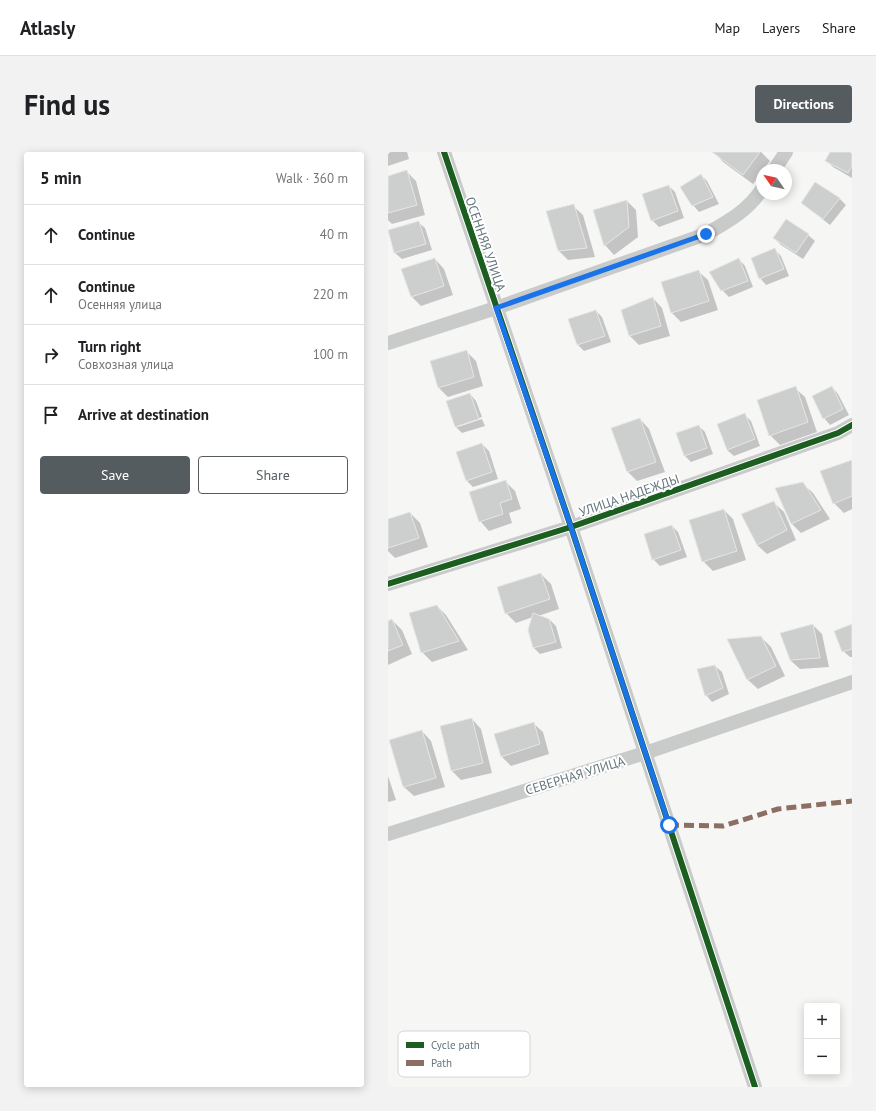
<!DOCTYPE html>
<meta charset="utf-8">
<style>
:root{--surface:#fff;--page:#f2f2f2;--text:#202124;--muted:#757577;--line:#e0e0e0;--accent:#555c5f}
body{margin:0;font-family:"PT Sans",sans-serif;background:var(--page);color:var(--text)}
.controls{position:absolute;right:12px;bottom:12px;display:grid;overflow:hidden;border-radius:4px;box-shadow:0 2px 10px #0003}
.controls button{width:36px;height:36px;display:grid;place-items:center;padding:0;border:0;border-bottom:1px solid var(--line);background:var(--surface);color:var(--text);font:20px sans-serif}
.compass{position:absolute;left:368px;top:12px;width:36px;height:36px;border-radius:50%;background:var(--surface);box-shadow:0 2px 10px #0003;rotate:304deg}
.stop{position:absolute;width:12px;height:12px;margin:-9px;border:3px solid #1a73e8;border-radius:50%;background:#fff}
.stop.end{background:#1a73e8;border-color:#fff;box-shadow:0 1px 4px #0008}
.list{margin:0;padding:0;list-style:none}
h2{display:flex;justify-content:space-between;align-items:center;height:52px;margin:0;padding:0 16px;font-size:17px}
h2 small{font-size:13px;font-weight:400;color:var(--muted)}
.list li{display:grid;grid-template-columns:26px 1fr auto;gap:12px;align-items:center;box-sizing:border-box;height:60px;padding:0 16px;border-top:1px solid var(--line)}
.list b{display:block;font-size:15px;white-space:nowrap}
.list p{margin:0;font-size:13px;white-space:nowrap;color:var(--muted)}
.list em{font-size:13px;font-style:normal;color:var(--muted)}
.actions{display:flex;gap:8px;padding:12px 16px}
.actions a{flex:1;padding:9px 0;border:1px solid var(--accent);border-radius:4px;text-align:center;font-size:14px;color:var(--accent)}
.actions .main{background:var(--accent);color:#fff}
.icon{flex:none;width:22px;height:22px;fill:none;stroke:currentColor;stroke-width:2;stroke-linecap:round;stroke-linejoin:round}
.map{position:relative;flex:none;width:464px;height:935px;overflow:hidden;border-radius:4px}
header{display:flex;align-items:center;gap:24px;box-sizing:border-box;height:56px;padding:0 20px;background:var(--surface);border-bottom:1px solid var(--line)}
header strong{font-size:19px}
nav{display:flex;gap:22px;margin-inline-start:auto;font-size:14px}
.intro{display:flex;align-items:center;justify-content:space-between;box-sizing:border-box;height:96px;padding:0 24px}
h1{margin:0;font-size:28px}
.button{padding:10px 18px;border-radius:4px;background:var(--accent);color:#fff;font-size:14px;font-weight:700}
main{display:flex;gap:24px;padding:0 24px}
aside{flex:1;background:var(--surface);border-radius:4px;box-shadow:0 2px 10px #0003}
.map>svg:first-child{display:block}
.shadow{fill:#0003}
.building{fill:#cdcfcf;stroke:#e6e6e5}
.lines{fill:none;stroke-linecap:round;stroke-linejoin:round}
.minor{stroke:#c9cbca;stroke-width:14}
.quiet{stroke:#8d6e63;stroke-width:5;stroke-dasharray:10 5;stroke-linecap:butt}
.cycleway-casing{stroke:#fff;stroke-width:8}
.cycleway{stroke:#1b5e20;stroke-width:6}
.route{stroke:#1a73e8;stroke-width:5}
.labels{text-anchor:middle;stroke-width:4;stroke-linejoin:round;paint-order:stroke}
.street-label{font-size:13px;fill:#63767e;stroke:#fff}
.key{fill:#fff;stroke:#d0d6d8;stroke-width:1}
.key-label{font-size:11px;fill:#63767e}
</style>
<header>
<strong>Atlasly</strong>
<nav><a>Map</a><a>Layers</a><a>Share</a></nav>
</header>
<div class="intro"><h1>Find us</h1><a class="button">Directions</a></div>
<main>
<aside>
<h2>5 min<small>Walk · 360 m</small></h2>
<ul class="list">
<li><svg class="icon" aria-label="ahead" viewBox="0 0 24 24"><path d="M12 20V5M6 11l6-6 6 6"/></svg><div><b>Continue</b></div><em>40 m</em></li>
<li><svg class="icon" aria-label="ahead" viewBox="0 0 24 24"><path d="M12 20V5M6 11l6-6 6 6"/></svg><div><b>Continue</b><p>Осенняя улица</p></div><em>220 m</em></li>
<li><svg class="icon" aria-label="right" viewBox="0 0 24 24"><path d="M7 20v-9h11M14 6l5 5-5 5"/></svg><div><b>Turn right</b><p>Совхозная улица</p></div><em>100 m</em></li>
<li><svg class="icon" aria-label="arrive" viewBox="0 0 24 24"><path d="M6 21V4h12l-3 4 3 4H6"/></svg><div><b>Arrive at destination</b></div></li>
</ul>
<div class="actions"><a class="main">Save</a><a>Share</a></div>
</aside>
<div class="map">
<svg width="464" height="935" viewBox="0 0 464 935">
<rect width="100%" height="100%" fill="#f6f6f5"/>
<path class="shadow" d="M0 0H19L21 7 0 14Z
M326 0H373L382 9 375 18H374V20L365 32 335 10Z
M443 0H464V26L445 15 438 8Z
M18 19 28 29 37 63 4 72 0 68V25Z
M313 23 319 29 331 52 311 60 305 53Z
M427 31 452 47 458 53 442 73 421 57 414 51Z
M281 34 287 40 296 66 271 75 264 68Z
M239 49 248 58 250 85 226 103 217 93Z
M185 54 195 63 207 105 180 108 170 98Z
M30 70 37 76 44 98 14 107 7 101 0 79Z
M420 83 427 89 415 107 393 93 386 86Z
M387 98 393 104 401 124 378 133 372 126Z
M47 107 56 117 65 143 33 154 23 144Z
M351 107 357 114 365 135 341 145 334 138Z
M310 119 320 128 330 158 293 170 284 161 274 131Z
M265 146 274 156 282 184 251 193 242 184Z
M208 159 214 165 223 190 196 199 190 193 182 168Z
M78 199 88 209 95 234 60 245 50 235Z
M444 235 450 242 461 263 442 273 436 266Z
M407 236 417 245 429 280 392 293 382 283Z
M82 242 88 249 94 265 70 273V275L94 267 97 274 74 281 68 275Z
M357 263 363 269 372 294 346 304 339 298Z
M252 267 261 277 277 320 249 329 240 320 224 277Z
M311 274 317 280 325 302 303 310 297 304Z
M94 292 101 299 110 327 85 335 79 329Z
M464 309V357L456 361 446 351Z
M117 329 127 339 133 357 121 361 124 371 101 379 92 369Z
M415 332 425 341 442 367 413 381 403 371Z
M386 351 396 360 408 388 379 402 369 393 354 362Z
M336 358 345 367 358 408 325 419 315 409Z
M22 361 32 371 40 395 7 406 0 399V368Z
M284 374 290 380 299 405 272 414 265 407Z
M153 422 163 432 171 457 150 464 161 467 168 474 174 496 152 502 146 496 141 478 145 465 128 471 118 461Z
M49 454 58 463 80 498 44 510 34 500Z
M4 468 14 478 24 502 0 513V470Z
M425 473 434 482 441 515 412 517 402 508Z
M464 473V505H462L455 499Z
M373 485 383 495 397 524 370 537 360 528 340 488Z
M327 514 334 520 341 542 324 550 318 543Z
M84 567 93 577 104 621 73 628 64 619 53 575Z
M145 571 155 580 161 602 123 614 113 604Z
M34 579 43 589 57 635 26 644 16 635 3 588Z
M0 624 8 648 0 650Z"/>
<path class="building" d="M324 0H372L355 23Z
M442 0H464V14L460 21 437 9Z
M19 18 29 53 0 61V24Z
M313 22 325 45 304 54 292 35Z
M427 30 452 46 435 67 413 51Z
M281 33 290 59 263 69 254 42Z
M239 48 241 75 216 94 205 58Z
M186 52 199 96 170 99 158 59Z
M398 67 421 82 408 101 385 86Z
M31 69 38 92 6 101 0 78Z
M387 96 396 117 371 127 363 106Z
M47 106 56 134 23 145 13 117Z
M351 106 360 129 333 139 321 120Z
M311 118 321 149 283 161 273 130Z
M265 145 273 174 241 184 233 158Z
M208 158 217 184 189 193 180 167Z
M79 198 86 225 50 236 42 209Z
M408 234 420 270 381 284 369 248Z
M444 234 455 257 435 267 424 244Z
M82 241 91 267 67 275 58 249Z
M357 261 367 287 339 298 329 272Z
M252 266 268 310 239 320 223 276Z
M311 273 319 296 296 304 288 281Z
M94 291 104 320 78 329 68 300Z
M464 308V344L445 352 432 319Z
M118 328 124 347 112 351 115 362 91 370 81 340Z
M415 330 433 358 403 372 387 336Z
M386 349 399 378 369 393 353 362Z
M336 357 349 399 314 410 301 368Z
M22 360 31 386 0 396V367Z
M284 373 293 398 264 408 256 382Z
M153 421 162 447 117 462 109 435Z
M49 453 71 489 33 501 21 461Z
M145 461 161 467 168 490 145 496 140 478Z
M4 467 15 493 0 499V469Z
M425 472 432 506 402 508 392 481Z
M464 472V497L454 500 446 479Z
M373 484 388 514 359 528 339 487Z
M327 513 335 536 317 544 309 517Z
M84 566 95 611 63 619 52 574Z
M146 570 152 592 113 605 106 582Z
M34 578 48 626 15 635 1 588Z"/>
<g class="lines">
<path class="minor" d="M56 0 183 375 367 935
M386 18 398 0
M0 191 108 156 318 82C339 70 361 58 374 37
M0 432 183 375 450 281 464 273
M0 682 257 601 464 530"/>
<path class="quiet" d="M281 673 335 674 390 657 464 649"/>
<defs>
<path id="cycleway" d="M56 0 183 375 367 935
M0 432 183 375 450 281 464 273"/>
</defs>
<use href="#cycleway" class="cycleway-casing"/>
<use href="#cycleway" class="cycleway"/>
</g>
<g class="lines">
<path class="route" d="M281 673 183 375 108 156 318 82"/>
</g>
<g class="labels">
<g class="street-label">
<text transform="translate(98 92) rotate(71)" y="5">ОСЕННЯЯ УЛИЦА</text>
<text transform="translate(241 343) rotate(-19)" y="5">УЛИЦА НАДЕЖДЫ</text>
<text transform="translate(187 623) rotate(-17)" y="5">СЕВЕРНАЯ УЛИЦА</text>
</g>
</g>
<rect x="10" y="879" width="132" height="46" rx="6" class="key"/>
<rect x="18" y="890" width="18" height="6" fill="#1b5e20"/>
<rect x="18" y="908" width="18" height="6" fill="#8d6e63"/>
<g class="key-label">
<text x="43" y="897">Cycle path</text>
<text x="43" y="915">Path</text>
</g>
</svg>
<div class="controls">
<button>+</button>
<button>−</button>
</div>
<svg class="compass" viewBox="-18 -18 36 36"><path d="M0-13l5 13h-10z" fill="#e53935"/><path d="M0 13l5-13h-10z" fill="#757577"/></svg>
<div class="stop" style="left:281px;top:673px"></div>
<div class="stop end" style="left:318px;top:82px"></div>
</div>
</main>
